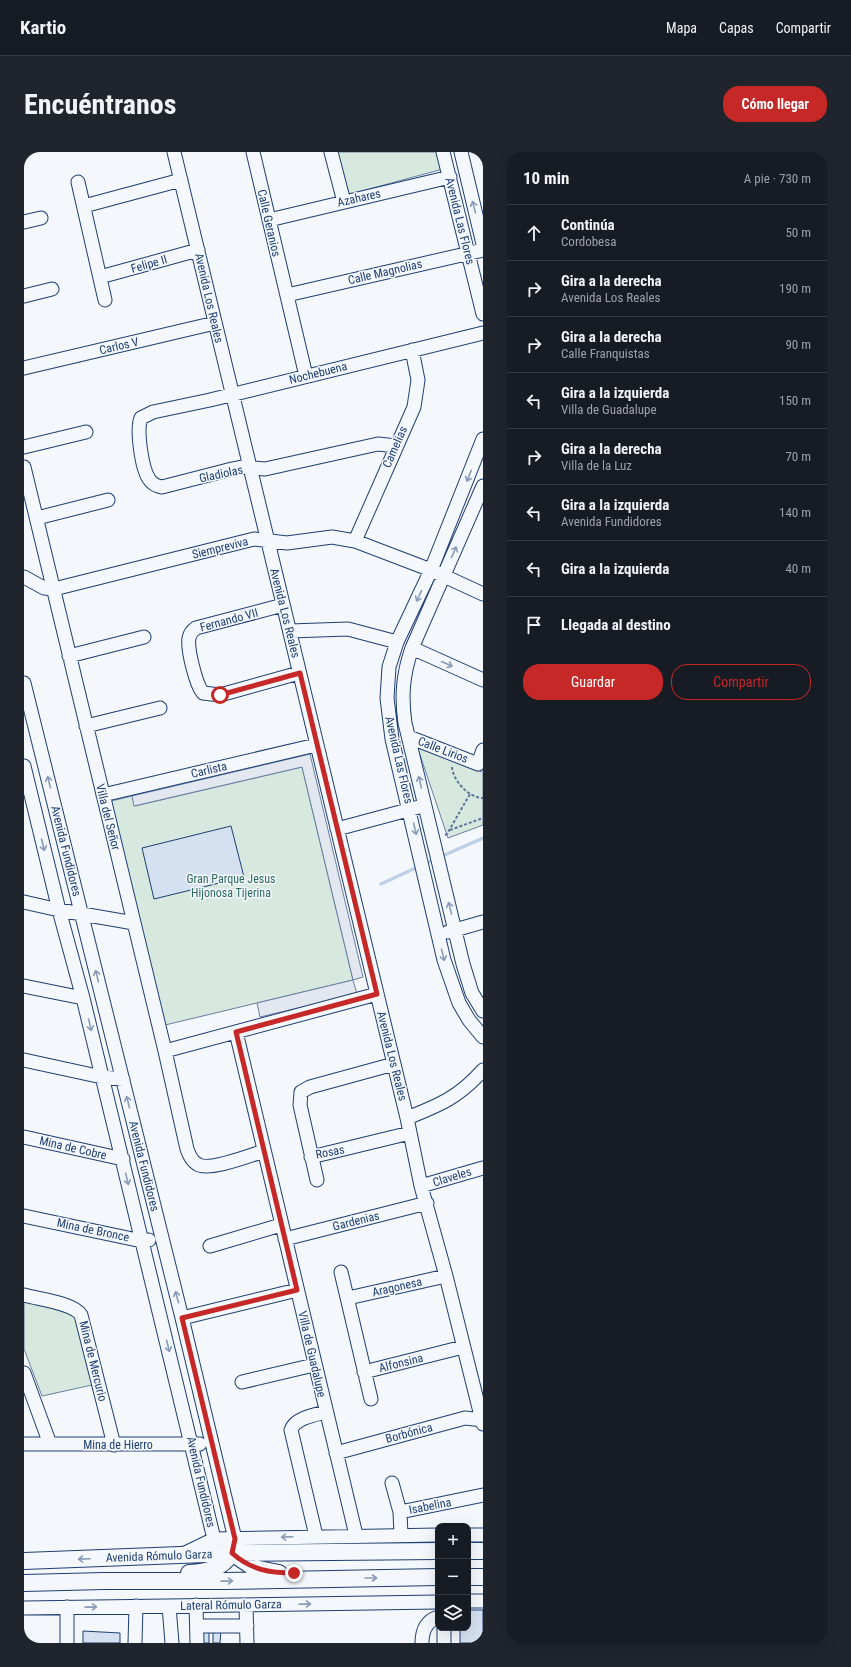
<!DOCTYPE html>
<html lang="es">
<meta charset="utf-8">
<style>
:root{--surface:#171b24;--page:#20242c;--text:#f1f3f6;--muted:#9ea1a6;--line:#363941;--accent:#c62828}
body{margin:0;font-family:"Roboto Condensed",sans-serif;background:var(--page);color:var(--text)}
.controls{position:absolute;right:12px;bottom:12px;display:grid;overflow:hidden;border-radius:8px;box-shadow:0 4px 16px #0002}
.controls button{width:36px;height:36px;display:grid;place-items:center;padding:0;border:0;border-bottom:1px solid var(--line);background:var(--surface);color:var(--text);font:20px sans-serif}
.stop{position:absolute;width:12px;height:12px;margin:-9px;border:3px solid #c62828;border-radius:50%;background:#fff}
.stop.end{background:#c62828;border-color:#fff;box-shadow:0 1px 4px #0008}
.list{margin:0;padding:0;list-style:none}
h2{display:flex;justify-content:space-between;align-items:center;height:52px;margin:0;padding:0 16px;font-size:17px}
h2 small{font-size:13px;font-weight:400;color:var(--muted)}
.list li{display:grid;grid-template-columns:26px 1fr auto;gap:12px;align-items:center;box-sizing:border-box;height:56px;padding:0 16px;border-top:1px solid var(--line)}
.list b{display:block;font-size:15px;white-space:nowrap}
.list p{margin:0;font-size:13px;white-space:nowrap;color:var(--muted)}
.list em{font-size:13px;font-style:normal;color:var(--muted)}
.actions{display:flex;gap:8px;padding:12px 16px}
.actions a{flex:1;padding:9px 0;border:1px solid var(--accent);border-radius:16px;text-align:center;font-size:14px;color:var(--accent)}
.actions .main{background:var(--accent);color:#fff}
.icon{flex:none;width:22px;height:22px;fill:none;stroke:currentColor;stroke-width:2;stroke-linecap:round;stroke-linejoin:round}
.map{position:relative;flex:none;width:459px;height:1491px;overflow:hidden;border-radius:16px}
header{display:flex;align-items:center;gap:24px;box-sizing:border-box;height:56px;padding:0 20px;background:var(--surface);border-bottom:1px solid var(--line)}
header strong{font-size:19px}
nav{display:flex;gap:22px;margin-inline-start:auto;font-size:14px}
.intro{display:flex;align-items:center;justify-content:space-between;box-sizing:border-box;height:96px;padding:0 24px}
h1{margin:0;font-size:28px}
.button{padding:10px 18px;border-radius:16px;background:var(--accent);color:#fff;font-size:14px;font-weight:700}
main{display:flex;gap:24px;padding:0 24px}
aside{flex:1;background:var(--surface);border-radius:16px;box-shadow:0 4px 16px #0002}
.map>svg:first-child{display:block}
.green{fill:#d7e8df;stroke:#687fa3}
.parking{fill:#e3e8f0;stroke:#687fa3}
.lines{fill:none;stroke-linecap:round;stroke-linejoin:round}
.stream{stroke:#bed0e5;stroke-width:3.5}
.building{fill:#d5e0f0;stroke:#1d3f73}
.minor-casing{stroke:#1d3f73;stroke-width:15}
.major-casing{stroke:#1d3f73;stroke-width:18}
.path{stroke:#5e769c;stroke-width:2;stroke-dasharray:3 2;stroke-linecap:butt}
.minor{stroke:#f4f7fb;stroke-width:13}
.major{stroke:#f4f7fb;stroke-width:16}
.oneway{stroke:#889bb7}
.route{stroke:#c62828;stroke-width:5}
.labels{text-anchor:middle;stroke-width:3;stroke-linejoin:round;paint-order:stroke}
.street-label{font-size:12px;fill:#1d3f73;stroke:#f4f7fb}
.park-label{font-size:12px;fill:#2c6c60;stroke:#f4f7fb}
</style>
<header>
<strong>Kartio</strong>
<nav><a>Mapa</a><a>Capas</a><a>Compartir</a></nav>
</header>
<div class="intro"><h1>Encuéntranos</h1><a class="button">Cómo llegar</a></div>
<main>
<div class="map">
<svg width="459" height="1491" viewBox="0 0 459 1491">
<rect width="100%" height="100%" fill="#f4f7fb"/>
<path class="green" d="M313 0H414L419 17 323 43Z
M392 591 457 620 459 614V673L424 686Z
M278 615 329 828 141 873 87 649 108 644 111 654Z
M0 1148 53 1159 68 1233 18 1244 0 1197Z"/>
<path class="parking" d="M286 602 339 825 329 828 333 842 236 865 233 851 329 828 278 615 110 654 108 644Z"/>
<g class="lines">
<path class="stream" d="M416 705 459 686
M357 732 411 707"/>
</g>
<path class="building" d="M207 674 220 725 130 747 118 696Z
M444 1458H459V1491H436V1476H444Z
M185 1476V1491H179L180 1477Z
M197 1478 196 1491H189V1479Z
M59 1479 96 1481V1491H59Z"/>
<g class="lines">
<defs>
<path id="minor" d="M150 0 383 966 397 1034 422 1124 459 1272
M229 0 282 224
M307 0 320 50
M419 0 459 162
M437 0 459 92
M54 30 81 148
M60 54 157 28
M245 68 426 25
M0 70 17 66
M76 125 174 98
M263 143 459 98
M0 144 28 137
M0 216 191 171
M459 287 407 418 373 490 365 515 363 546 368 587 420 808 435 851 445 868 459 885
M372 294 354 292 241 317 218 315 208 317 138 335C132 334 128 332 125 327 118 317 112 278 117 266L129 260 186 248 459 181
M0 295 62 280
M0 315 141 899 163 997C165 1003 168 1009 173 1012 184 1020 227 1003 240 999
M459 334 388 496C379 522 377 544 381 571L439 812 448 841 459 859
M13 366 84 348
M331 389 390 255 394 228 388 198
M0 425 20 436 30 437 230 387 263 391 308 385 331 389 407 418 459 442
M259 453 172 476C169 478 166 481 165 486 163 497 172 533 179 541L196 543 275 521
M266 479 324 477 373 490
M388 496 459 528
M45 504 120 485
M0 531 158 1166 211 1387 208 1401 190 1387 59 846 35 758 0 614
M62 574 136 556
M385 585 454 612 459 598
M79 643 292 593
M313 677 395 655
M0 750 35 758 110 771
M424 780 459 770
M0 834 59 846
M212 880 332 1383
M141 899 353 842
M0 908 78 925 99 927
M383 966C416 953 435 945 459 918
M0 985 99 1007
M287 1005 386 981
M293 1028 276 953 277 940 286 935 370 912
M397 1034 459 1016
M0 1064 118 1089 125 1088
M261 1087 403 1051
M186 1094 257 1073
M317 1120 347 1247
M0 1143C14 1147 50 1151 57 1163L90 1293
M324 1146 422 1124
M158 1166 273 1138
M340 1220 439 1195
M0 1221 26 1292
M218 1230 290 1213
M0 1292H176
M312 1301 441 1266 459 1268
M368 1331 376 1360 377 1383
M376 1360 459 1343
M444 1383H459
M292 1384 267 1278C271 1266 290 1263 302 1260
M159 1402 190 1387 414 1383
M444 1449H459
M172 1453 173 1491
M145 1454 148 1491
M222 1454 223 1491
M0 1456 414 1450
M173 1474H223
M420 1476V1491
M43 1491V1455
M111 1491 112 1454
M398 1491C398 1479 402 1469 414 1465"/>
<path id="major" d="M444 1399H459
M208 1401 230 1416 255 1421
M0 1409 208 1401 414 1399
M165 1421C183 1420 198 1417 208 1401
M444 1425H459
M0 1431 80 1429H201L414 1425"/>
</defs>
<use href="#minor" class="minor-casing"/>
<use href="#major" class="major-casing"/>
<path class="path" d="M428 615C429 629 445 646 459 646
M426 678 459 666
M421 683 423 682 446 642"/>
<use href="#minor" class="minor"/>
<use href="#major" class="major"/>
</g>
<defs><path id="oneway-shaft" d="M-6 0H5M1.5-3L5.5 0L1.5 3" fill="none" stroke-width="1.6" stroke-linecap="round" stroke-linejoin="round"/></defs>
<g class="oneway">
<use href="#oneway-shaft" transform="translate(450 55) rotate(-104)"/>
<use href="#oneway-shaft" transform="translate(445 324) rotate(112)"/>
<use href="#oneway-shaft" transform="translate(430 400) rotate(-66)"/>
<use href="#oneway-shaft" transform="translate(395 444) rotate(115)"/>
<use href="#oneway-shaft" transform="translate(423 512) rotate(24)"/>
<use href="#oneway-shaft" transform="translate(25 630) rotate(-104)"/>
<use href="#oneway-shaft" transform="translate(396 630) rotate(-103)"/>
<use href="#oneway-shaft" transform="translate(391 677) rotate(77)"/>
<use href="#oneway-shaft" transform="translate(19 693) rotate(76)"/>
<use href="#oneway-shaft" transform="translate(426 756) rotate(-104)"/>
<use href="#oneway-shaft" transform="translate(419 803) rotate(76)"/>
<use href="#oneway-shaft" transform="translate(73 824) rotate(-104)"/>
<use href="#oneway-shaft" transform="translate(66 873) rotate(77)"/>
<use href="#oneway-shaft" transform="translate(104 950) rotate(-104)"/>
<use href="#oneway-shaft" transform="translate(103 1027) rotate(76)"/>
<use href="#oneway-shaft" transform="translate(153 1145) rotate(-105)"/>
<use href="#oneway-shaft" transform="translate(144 1194) rotate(76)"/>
<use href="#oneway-shaft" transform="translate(263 1385) rotate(178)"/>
<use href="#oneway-shaft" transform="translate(60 1407) rotate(178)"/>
<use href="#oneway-shaft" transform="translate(347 1426)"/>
<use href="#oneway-shaft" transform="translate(203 1429) rotate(-1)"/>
<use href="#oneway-shaft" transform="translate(281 1452) rotate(-2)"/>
<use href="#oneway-shaft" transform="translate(67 1455) rotate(-1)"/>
</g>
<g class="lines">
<path class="route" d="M196 543 276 521 353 842 212 880 273 1138 158 1166 211 1387 208 1401C227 1418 246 1421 270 1421"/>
</g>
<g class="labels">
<g class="street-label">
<text transform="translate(335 46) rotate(-13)" y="4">Azahares</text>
<text transform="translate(436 69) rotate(76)" y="4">Avenida Las Flores</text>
<text transform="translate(245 71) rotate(77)" y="4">Calle Geranios</text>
<text transform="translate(125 112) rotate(-16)" y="4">Felipe II</text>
<text transform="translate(361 120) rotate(-13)" y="4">Calle Magnolias</text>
<text transform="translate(185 146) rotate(77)" y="4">Avenida Los Reales</text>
<text transform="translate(95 194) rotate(-13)" y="4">Carlos V</text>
<text transform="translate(294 221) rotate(-14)" y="4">Nochebuena</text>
<text transform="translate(371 295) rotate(-66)" y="4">Camelias</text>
<text transform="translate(197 322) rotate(-12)" y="4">Gladiolas</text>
<text transform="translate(196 396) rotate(-14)" y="4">Siempreviva</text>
<text transform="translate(261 461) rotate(76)" y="4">Avenida Los Reales</text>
<text transform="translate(205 468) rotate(-15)" y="4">Fernando VII</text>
<text transform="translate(419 598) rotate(21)" y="4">Calle Lirios</text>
<text transform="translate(375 608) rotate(77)" y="4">Avenida Las Flores</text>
<text transform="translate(185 618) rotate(-13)" y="4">Carlista</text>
<text transform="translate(84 665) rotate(76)" y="4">Villa del Señor</text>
<text transform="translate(42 699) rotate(76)" y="4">Avenida Fundidores</text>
<text transform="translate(368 904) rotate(76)" y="4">Avenida Los Reales</text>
<text transform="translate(49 996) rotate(13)" y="4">Mina de Cobre</text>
<text transform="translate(306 1000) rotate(-11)" y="4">Rosas</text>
<text transform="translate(120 1014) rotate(76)" y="4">Avenida Fundidores</text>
<text transform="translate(428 1025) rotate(-17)" y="4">Claveles</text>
<text transform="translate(332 1069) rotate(-14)" y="4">Gardenias</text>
<text transform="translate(69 1078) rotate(12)" y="4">Mina de Bronce</text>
<text transform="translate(373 1135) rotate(-13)" y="4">Aragonesa</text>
<text transform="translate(288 1202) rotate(77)" y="4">Villa de Guadalupe</text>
<text transform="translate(69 1209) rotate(76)" y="4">Mina de Mercurio</text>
<text transform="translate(377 1211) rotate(-14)" y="4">Alfonsina</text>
<text transform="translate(385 1281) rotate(-15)" y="4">Borbónica</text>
<text x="94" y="1297">Mina de Hierro</text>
<text transform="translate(177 1330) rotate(77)" y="4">Avenida Fundidores</text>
<text transform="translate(406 1354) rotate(-11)" y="4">Isabelina</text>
<text transform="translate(135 1404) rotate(-2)" y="4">Avenida Rómulo Garza</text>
<text transform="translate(207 1453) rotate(-1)" y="4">Lateral Rómulo Garza</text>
</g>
<g class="park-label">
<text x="207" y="731">Gran Parque Jesus<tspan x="207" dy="14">Hijonosa Tijerina</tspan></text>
</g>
</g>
</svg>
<div class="controls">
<button>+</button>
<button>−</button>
<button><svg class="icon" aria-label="layers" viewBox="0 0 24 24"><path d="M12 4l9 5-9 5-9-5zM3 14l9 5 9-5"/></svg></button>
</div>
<div class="stop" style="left:196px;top:543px"></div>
<div class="stop end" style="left:270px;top:1421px"></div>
</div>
<aside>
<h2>10 min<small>A pie · 730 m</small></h2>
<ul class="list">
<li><svg class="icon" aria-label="ahead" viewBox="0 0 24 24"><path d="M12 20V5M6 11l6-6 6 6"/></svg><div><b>Continúa</b><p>Cordobesa</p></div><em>50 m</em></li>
<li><svg class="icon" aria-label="right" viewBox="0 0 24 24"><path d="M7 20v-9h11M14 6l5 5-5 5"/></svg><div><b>Gira a la derecha</b><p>Avenida Los Reales</p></div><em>190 m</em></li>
<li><svg class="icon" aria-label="right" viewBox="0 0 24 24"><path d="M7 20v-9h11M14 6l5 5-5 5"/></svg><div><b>Gira a la derecha</b><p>Calle Franquistas</p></div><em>90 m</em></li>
<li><svg class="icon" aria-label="left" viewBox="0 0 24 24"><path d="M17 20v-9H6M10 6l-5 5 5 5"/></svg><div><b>Gira a la izquierda</b><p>Villa de Guadalupe</p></div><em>150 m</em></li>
<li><svg class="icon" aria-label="right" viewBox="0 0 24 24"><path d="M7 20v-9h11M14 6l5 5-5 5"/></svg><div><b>Gira a la derecha</b><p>Villa de la Luz</p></div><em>70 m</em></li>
<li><svg class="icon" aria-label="left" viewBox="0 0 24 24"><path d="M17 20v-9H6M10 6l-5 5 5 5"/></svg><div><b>Gira a la izquierda</b><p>Avenida Fundidores</p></div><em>140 m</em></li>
<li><svg class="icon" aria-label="left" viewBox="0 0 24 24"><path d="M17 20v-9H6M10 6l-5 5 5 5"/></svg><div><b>Gira a la izquierda</b></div><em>40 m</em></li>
<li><svg class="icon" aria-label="arrive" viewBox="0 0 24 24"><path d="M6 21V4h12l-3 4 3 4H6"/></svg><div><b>Llegada al destino</b></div></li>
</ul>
<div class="actions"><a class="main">Guardar</a><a>Compartir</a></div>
</aside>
</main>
